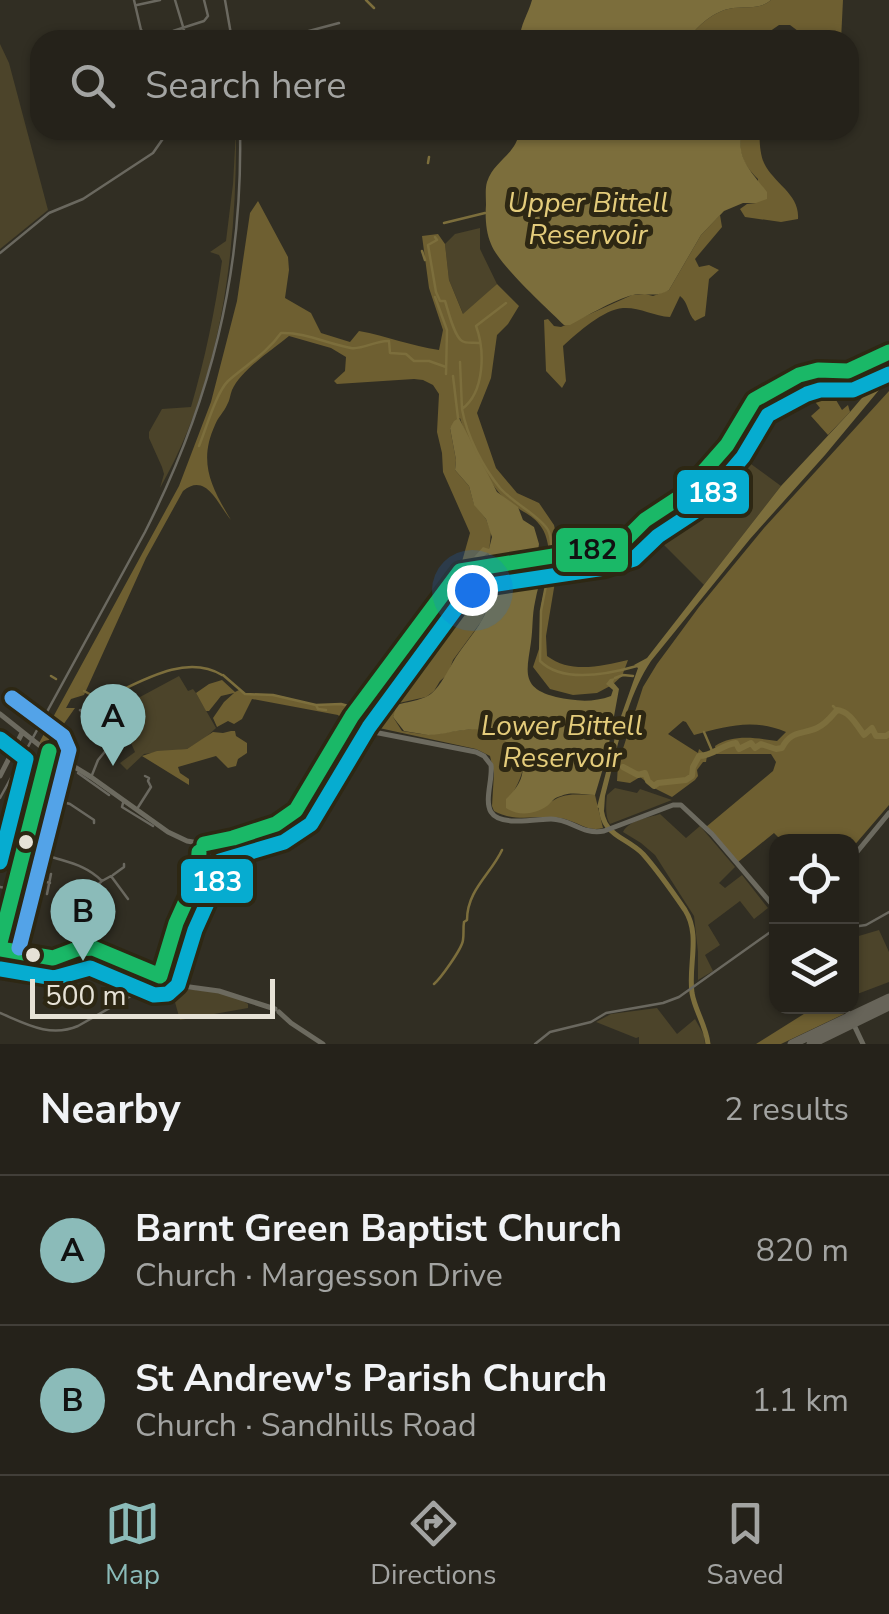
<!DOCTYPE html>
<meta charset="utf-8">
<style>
:root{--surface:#25221a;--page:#312f27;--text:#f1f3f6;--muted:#a3a4a2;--line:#423f39;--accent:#8bbbb9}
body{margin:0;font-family:"Nunito Sans",sans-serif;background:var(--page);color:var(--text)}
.controls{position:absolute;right:30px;bottom:30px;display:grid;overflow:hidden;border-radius:20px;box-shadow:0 2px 8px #0004}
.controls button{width:90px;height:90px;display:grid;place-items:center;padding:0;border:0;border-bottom:2px solid var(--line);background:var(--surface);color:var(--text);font:50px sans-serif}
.scale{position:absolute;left:30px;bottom:25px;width:245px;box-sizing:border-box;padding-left:10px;border:5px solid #e6e2d6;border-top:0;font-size:28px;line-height:35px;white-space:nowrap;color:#e6e2d6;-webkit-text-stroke:8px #2d2713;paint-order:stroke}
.you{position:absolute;left:472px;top:590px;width:35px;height:35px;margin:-25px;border:8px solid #fff;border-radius:50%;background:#1a73e8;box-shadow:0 0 0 15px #1a73e833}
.badge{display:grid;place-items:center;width:65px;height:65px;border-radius:50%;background:var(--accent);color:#111;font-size:32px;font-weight:700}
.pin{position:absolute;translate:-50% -82px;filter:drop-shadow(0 2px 5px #0008)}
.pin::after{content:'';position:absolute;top:52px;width:35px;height:30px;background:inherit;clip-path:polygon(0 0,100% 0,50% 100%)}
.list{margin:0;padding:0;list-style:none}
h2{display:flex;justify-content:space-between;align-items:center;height:130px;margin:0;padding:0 40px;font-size:42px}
h2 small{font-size:32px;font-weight:400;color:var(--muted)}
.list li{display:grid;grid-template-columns:65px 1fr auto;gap:30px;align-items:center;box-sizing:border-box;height:150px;padding:0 40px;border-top:2px solid var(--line)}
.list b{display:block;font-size:38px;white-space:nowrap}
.list p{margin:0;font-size:32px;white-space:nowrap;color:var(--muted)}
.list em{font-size:32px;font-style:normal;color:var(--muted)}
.icon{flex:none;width:55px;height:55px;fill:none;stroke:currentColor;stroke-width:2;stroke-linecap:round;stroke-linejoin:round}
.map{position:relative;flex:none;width:889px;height:1044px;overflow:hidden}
.search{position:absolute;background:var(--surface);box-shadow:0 2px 8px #0004;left:30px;right:30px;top:30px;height:110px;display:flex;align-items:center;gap:25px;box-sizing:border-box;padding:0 35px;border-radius:30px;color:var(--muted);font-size:38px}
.sheet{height:430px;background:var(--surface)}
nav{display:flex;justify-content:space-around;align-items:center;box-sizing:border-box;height:140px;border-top:2px solid var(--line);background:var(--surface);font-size:28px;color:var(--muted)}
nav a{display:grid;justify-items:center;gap:5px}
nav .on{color:var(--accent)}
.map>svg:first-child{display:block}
.green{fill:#4c442a}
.forest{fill:#6e5f31}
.water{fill:#7c6e3c}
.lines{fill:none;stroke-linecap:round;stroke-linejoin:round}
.stream{stroke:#7c6e3c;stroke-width:2.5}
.canal{stroke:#7c6e3c;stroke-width:5}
.river{stroke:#7c6e3c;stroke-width:6}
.street{stroke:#6a685f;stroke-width:2.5}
.secondary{stroke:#6c6a5f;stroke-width:5}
.highway{stroke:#676459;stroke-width:9}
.rail{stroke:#6b6960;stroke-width:2.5}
.bus-1-casing{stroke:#2d2713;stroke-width:22}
.bus-2-casing{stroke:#2d2713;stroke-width:22}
.bus-3-casing{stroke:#2d2713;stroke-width:22}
.bus-1{stroke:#1ab867;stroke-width:15}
.bus-2{stroke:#06acd0;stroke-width:15}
.bus-3{stroke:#53a3e8;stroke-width:15}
.bus-dot{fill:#e6e2d6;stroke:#2d2713;stroke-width:4}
.labels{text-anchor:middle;stroke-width:10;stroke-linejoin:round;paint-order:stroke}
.water-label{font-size:28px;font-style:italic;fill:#e4cc7b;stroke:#2d2713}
.line-badge{stroke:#2d2713;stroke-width:4}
.badge-label{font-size:28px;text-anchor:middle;font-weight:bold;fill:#fff}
.pale-badge-label{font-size:28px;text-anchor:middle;font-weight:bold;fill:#111}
</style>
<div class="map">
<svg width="889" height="1044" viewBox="0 0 889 1044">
<rect width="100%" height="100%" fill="#312e23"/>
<path class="green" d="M0 44 9 63 48 210 0 249Z
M236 130C237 252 221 381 160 488L164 474 162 467 149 438V432L162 409 191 407C205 359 215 311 222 261L219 255 210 252 226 241 233 184Z
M480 228V249L497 284 464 316 449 280 445 244 455 234Z
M729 448 781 486 704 585 646 527 647 522 690 491Z
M179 676 188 691 193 689 196 693 216 728 205 738 187 749 144 754 127 770 120 763 135 752 131 743C149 729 136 718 127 704Z
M615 788 637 793 640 789 672 800 610 824C605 817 606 804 607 795Z
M660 814 686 838 700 826 735 867 719 883 725 888 742 875 768 908 754 919 740 901 708 925 720 945 705 955 713 971 698 980V952L694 916 655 855 641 843 623 832C629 820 648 818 660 814Z
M879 930 889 952V982L852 996V938Z
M171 988C195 991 227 989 248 1004V1008L180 1020Z
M657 1008 677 1034 695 1019 704 1035 705 1044H639V1037L636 1038 596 1022 611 1014Z"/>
<path class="forest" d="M771 0H843L841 40H810L790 25H779L766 34 765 40H687C699 25 713 11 733 8 748 6 759 10 771 0Z
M743 130H760C759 140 760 154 764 163 774 184 800 194 798 219L781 222 745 217 740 209 747 204 756 203 758 179C743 165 736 149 743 130Z
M258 201 288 257 289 270 285 298 311 313 321 333 350 342 359 331C387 336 411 346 439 350L443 330 429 288 422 236 438 234 445 244 449 280 463 314 497 284 519 306 508 324 497 335 491 378 477 413 496 468 517 493 539 503 554 525 559 548 558 551 549 553C546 509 516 517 496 489 484 473 466 438 460 418L450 428 456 460 455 470 469 486 474 504 486 519 491 532 488 563 467 567 461 565 470 533 443 472 442 453 437 432 439 394 433 385 423 380 414 379 337 384 334 381 345 371 346 357 331 348 289 336C272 350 241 370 232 390 230 395 230 400 227 405 224 412 218 417 215 425 198 462 211 487 231 520 217 503 206 472 183 491L146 558 84 695 71 699 66 708H75L56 735 51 734 47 746 39 743 179 486 211 402 237 301 250 213Z
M720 215 722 227 695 259 699 267 709 265 719 270 709 279 705 316 695 321C687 313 689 303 680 296L670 317C654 316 639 307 623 308 604 309 577 333 563 346L566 381 562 388 546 371 544 320 548 319 554 326 561 327 632 295 645 294 653 296 669 290 701 235Z
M816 374 829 375 830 390 842 410 848 405 850 412 828 435 811 416 820 408 812 398 817 390Z
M889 391V805L852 848V842L782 841 774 833 738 862 706 827 773 771 776 762 771 754H717L715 746C734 734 755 738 777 741L786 732C753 718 727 726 694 735L686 722 683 721 668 734 698 753 699 749 707 756 706 762H703L697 770 698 776 695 780 672 797 656 789 640 777 630 783 617 781 618 764 643 687 657 664 699 607 764 528Z
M559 558 546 636 547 656C571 674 601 666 628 660L622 676 612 685 597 693 573 695 550 689 533 667 540 646 541 606 551 560Z
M495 567H508L506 575 509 580 494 595 481 622 453 660 448 674 440 681 434 691 426 697 399 703 393 717 402 731C412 732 424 736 434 734 449 733 466 728 482 729 496 731 521 748 523 763 524 773 517 785 513 793L547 805C563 791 576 795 595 795L603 828C589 832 579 823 565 819 541 813 517 824 494 811L492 806 494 773 490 756 476 749 356 723 354 720 462 573Z
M222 680 235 692 239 690 245 694 281 696 316 705 341 704 351 707 355 703 358 706 346 723 338 715 252 699 242 719 234 724 228 721 217 727 213 718 224 702 234 693 221 696 209 711H206L196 693 209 684Z
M231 731H235L236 736 247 743V753L238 759 236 766 228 768 216 756 178 767 180 773 189 779V785L142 756 157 751 187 749 213 732 223 733Z
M815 1007H840L844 1014 781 1044H756Z"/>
<path class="water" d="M532 0H771C759 10 748 6 733 8 713 11 699 25 687 40H520C520 24 528 15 532 0Z
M519 130H743C734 157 752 172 767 192V199L756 203H743L724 211 701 235 669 290C655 299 644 291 629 296 609 303 588 315 570 325H564C546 307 499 265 491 244 486 233 485 217 486 205 486 198 485 188 487 182 494 160 518 154 519 130Z
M889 366V378L825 455 750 539 651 661C625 700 617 751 605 796L604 811 597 807 619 722 638 668 634 665 647 658 781 486 850 412Z
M459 418 497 492 518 507 523 520 534 527 539 544 538 551 534 555 491 560 488 553 481 558 474 557 483 547 489 549 492 537 486 519 474 505 469 486 455 470 456 460 450 428 454 421Z
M529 564 537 566 542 571C540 582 537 591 535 602 532 615 533 629 531 642 527 671 520 688 556 697 575 701 592 703 611 696L613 690 606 684 610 679 615 678 613 682 619 689 606 760 600 761 604 765 595 795C583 795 572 791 561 796 551 799 555 800 547 806 534 815 518 816 506 808V799C528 779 529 758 504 740 498 735 490 730 483 730 465 727 446 735 428 735 420 734 412 732 404 731L393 717 396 707H391C404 701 425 702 435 690 444 680 449 668 456 657 463 646 472 636 479 625 489 610 493 588 509 580L506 570 509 567Z"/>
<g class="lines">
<path class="stream" d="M366 0 374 8
M348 38V40
M428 163 429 157
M444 223 485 213
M435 237 437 240 428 245 436 292 440 301H445C448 310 454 336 462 341 467 344 473 342 479 343
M422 251 425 260
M435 297 447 330 446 374
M506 303 476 326C485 350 485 392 462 409 467 436 482 466 500 488 512 502 540 516 548 530 552 537 551 545 551 553
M460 362 462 409
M453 376 458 418
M199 446C206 429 216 393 228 381 246 365 267 353 281 333 305 332 328 344 351 348 363 350 376 340 389 341L390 353 406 354 414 361H429L446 367
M551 560 541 611 540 661C563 684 609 674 637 666
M223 675 245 694 273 695 316 705 341 704 352 707 355 703 358 706
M51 676 56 679
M615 678 623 675 633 676
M84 691 101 700C137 684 184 652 222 675
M316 705 318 709 326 710
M833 706 837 710
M362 709 370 710 378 701 391 707
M704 732 713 753
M434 984C440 979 462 949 463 940 464 934 463 928 464 922L467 920C467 890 491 874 502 850"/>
<path class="canal" d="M601 804C601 836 625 836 643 854 658 871 672 891 685 910 701 935 688 965 692 993 695 1011 706 1025 708 1044"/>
<path class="river" d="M623 767 638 775 645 773 648 781 654 786 658 783 686 780 692 776 693 767 699 756C713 756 721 745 736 743L739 749 751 743 755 748 761 744 776 749 782 748C791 730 802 735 817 728 826 724 831 717 837 710 850 711 857 726 864 735L872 728 876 736H886L889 734"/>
<path class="street" d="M134 0 141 30 146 34 173 31 204 21 208 16 204 0
M175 0 187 40
M137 5 160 0
M275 40 339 23
M0 253 49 213 83 199 153 153 169 130
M80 710 112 739V743L98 760 92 775
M348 725 352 716 460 571 602 548 624 541 645 520 683 495 694 484 727 445 754 400 799 375 818 370 848 371 889 352
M78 773 109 795
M39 795 70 804 94 820V823
M123 803 122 807 153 826
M137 809 151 787 148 781 149 778 145 776
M277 825 283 829 301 814 310 800
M13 826 27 806 29 796 28 777 35 772 41 773
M26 845C34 849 40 854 49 856 70 863 86 865 102 881L111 876 128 899
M18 874 50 883
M113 875 124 867V864
M0 887 11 889
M47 894 51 874
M79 898 101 882
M7 918 32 923
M852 927 866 925 889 912
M30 931 34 912
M0 1013C26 1024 50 1038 78 1026L159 980 183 906 199 873 201 861 195 846
M535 1044 550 1032 591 1022 606 1013 663 1003 679 997 776 928"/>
<path class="secondary" d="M0 714 39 745 91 777 168 832 187 841 204 844 256 831 291 815 302 802 342 732 348 727 476 752 484 756 491 765C493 779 484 800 491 812 500 827 537 819 551 819 572 819 581 835 604 831L673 805H681L712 834 776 909
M0 776 22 733
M852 858 889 813
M0 943 49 751
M0 949 53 958 77 949 93 948 175 985 219 991 275 1009
M845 1006 863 1044
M279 1012 291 1023 323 1044"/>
<path class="highway" d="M792 1044 889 998
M811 1044 889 1006"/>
<path class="rail" d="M225 0 232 40
M0 798 145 532C210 403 243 275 240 130"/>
<defs>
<path id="bus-1" d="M204 844 233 838 276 824 296 810 352 716 460 571 602 548 624 541 645 520 683 495 727 445 754 400 799 375 818 370 848 371 889 352
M0 943 49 751
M0 949 53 958 77 949 93 948 160 976
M160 976 176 923 198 874 199 852"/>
<path id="bus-2" d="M0 739 26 759 0 862
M0 969 54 978 90 968 154 995 168 994 178 985 195 930 217 881 220 861 284 842 311 824 369 727 471 588 605 568 634 559 658 536 696 511 708 498 743 457 768 415 807 394 820 390H853L889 374"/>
<path id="bus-3" d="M12 698 63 736 69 750 19 948"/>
</defs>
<use href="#bus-1" class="bus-1-casing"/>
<use href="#bus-2" class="bus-2-casing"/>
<use href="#bus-3" class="bus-3-casing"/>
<use href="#bus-1" class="bus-1"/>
<use href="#bus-2" class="bus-2"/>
<use href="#bus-3" class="bus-3"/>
</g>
<g class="bus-dot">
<circle cx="26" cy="842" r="9"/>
<circle cx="33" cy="955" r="9"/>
</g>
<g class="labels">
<g class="water-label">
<text x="588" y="212">Upper Bittell<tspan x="588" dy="32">Reservoir</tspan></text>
<text x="562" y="735">Lower Bittell<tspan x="562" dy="32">Reservoir</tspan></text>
</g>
</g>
<g class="line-badge">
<rect x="675" y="468" width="76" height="48" rx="10" fill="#06acd0"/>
<rect x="554" y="526" width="76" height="48" rx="10" fill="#1ab867"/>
<rect x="179" y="857" width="76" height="48" rx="10" fill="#06acd0"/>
</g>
<g class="badge-label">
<text x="713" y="502">183</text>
<text x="217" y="891">183</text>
</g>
<g class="pale-badge-label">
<text x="592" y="559">182</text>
</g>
</svg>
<div class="controls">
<button><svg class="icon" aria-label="locate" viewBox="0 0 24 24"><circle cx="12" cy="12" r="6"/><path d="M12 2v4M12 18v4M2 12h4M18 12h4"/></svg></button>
<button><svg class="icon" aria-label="layers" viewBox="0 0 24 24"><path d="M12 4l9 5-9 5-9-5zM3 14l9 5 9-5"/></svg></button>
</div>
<div class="scale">500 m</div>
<div class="you"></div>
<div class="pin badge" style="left:113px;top:766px">A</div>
<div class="pin badge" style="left:83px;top:961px">B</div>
<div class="search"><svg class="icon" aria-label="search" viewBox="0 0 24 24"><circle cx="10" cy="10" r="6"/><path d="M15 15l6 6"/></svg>Search here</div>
</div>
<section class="sheet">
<h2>Nearby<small>2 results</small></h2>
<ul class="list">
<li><span class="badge">A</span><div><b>Barnt Green Baptist Church</b><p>Church · Margesson Drive</p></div><em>820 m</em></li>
<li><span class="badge">B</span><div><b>St Andrew's Parish Church</b><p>Church · Sandhills Road</p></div><em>1.1 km</em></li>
</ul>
</section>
<nav>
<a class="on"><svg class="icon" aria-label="map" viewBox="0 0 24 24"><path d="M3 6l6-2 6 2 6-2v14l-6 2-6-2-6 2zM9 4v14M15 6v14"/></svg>Map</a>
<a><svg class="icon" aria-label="directions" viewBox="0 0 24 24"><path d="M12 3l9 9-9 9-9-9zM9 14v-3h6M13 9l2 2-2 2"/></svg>Directions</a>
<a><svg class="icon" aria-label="saved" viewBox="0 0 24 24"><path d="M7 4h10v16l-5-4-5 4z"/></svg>Saved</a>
</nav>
